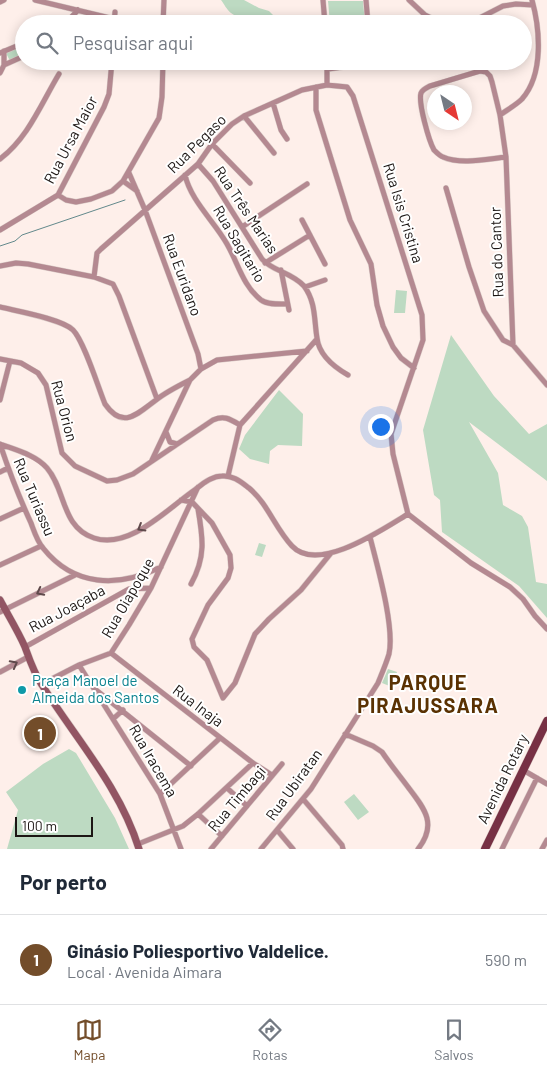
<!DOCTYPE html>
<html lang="pt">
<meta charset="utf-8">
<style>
:root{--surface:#fff;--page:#f6f6f7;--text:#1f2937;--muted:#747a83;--line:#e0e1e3;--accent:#734d2a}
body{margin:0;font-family:Barlow,sans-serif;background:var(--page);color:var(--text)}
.compass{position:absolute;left:427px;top:85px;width:45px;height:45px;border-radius:50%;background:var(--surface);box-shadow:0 2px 12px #0003;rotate:145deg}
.scale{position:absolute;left:15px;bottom:12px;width:78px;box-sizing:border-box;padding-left:5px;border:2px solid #1c1614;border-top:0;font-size:14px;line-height:18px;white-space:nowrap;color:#1c1614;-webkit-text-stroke:4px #fff;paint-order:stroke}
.you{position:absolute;left:380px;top:426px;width:18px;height:18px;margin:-12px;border:4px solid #fff;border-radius:50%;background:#1a73e8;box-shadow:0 0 0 8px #1a73e833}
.badge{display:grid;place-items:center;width:32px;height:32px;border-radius:50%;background:var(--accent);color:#fff;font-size:16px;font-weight:700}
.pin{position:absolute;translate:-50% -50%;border:2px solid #fff;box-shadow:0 1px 5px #0006}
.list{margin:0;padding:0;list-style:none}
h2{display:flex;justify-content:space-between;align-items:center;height:65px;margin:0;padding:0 20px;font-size:21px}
h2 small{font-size:16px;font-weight:400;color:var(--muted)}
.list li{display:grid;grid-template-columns:32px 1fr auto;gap:15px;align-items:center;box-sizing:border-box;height:90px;padding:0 20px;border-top:1px solid var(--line)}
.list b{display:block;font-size:19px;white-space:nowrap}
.list p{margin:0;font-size:16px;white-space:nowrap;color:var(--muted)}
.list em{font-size:16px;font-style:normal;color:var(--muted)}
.icon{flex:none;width:28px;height:28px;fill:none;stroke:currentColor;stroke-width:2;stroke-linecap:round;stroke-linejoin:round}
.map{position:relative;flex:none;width:547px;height:849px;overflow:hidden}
.search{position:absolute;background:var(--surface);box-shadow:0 2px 12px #0003;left:15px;right:15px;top:15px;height:55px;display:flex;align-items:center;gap:12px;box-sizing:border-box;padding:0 18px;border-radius:28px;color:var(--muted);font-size:19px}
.sheet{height:155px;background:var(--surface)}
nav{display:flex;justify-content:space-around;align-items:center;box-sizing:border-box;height:70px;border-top:1px solid var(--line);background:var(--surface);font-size:14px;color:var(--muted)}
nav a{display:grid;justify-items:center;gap:2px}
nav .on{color:var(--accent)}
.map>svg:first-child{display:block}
.green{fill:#bddac2}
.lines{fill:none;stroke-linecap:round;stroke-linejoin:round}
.stream{stroke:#63898c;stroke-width:1}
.minor-casing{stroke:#daccc8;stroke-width:6}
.secondary-casing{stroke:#daccc8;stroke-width:8}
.primary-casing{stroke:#daccc8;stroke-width:9}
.minor{stroke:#b48991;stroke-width:5}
.secondary{stroke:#925563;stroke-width:7}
.primary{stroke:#773044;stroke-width:8}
.oneway{stroke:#604a4c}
.culture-dot{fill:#0f9aa8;stroke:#fff;stroke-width:2}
.labels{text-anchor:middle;stroke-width:4;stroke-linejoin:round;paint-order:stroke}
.street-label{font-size:15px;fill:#1c1614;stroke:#fff}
.culture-label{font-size:15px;fill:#0d838f;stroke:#fff;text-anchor:start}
.district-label{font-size:20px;font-weight:bold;letter-spacing:1px;fill:#5a3203;stroke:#fff}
</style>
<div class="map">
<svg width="547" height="849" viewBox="0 0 547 849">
<rect width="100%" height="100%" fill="#feefea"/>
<path class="green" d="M221 0H244L259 8 269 11 277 19 278 24C266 24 241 21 231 13 227 10 224 4 221 0Z
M328 1H363L365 24H330Z
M24 44V54L10 61 6 53Z
M396 290 407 291 405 313H394Z
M451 335 494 396 529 434 547 424V481L469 422 498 473 503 505 522 516 528 527 536 582 547 584V618L519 586 442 532 440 500 434 495 423 430Z
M279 390 303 414 302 446 278 445 270 451 269 464 250 459 239 449 245 435Z
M259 543 266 545 262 557 255 555Z
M388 669 397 672 392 687 382 683Z
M69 749 76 753 115 818 129 849H7L18 810 6 792 43 764Z
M354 794 369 812 358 820 344 802Z"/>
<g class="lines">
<path class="stream" d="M0 246 15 241 22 235 125 200"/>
<defs>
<path id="minor" d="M35 0 114 19
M323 0 325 24
M366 0 368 24
M409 0 425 15 443 24
M0 2 4 0
M93 15 103 24
M65 24 78 10
M114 24 115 12
M163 24 164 0
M468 24 503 6 516 4 533 5
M0 53 24 43
M4 65 24 56
M328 69 365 64 370 61
M0 73 4 65V51
M327 85V61
M316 87V110L350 220 371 264 377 305 383 326 393 347 401 358 414 368
M273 103 281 130 287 139
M500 115C507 110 516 105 522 99 544 74 540 29 532 0
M244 116 274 153
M212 144 250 183
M506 157C487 159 461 165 443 157 440 156 437 153 434 150 429 141 418 103 421 93 423 89 426 88 430 86L480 71 486 72 490 76 492 82 500 115 506 157 513 345
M0 159C28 138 41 104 59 74
M198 164 213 181 262 259C272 271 291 272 304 286 316 302 314 320 317 338 319 355 334 367 348 375
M129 173 145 210 198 354 201 369
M185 175C191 201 214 221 227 244 238 263 243 286 261 300 268 305 279 304 287 304
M123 181 137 191
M446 188 469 267 484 311 503 340 513 345 547 385
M58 195 66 200 76 202 91 199 112 191 123 181 159 118 162 97 163 61
M302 220 325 264
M242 227 307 184
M0 230 58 195 104 107 109 94 112 61
M265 263 310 235
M0 266 16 263 28 264 94 277 113 284 119 296 157 399
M281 270 289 310
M94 277 97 253 101 249 198 164 212 144 232 124 244 116 302 90 327 85 347 87 353 96 422 315 423 340 391 434 393 454 408 514 471 563 510 587 523 599 535 616 547 629
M305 287 325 280
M0 307C16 311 62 319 73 330 84 341 98 387 105 404 123 430 137 414 156 400 166 392 178 386 190 380
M0 359 21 363 38 373 46 385 62 453 75 466 107 481 117 480 133 474 213 420C224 415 230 419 240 425
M0 400 10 361
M166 432 170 442 177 444
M0 444C16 450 36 455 47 468 66 490 61 527 94 538 130 550 168 508 196 489 203 483 212 476 222 476 233 475 241 482 249 488 268 504 275 528 292 546 318 574 383 529 408 514
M0 444C9 471 19 497 31 523 34 531 37 541 43 548 74 587 118 588 161 567
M152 460 190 380 201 369 217 360 307 351
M0 472 8 468
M228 476 240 425 317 339
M181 500 192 502 212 523 230 555 231 568 228 578 208 605 192 639 194 647 207 660 210 667 223 698 235 683 255 634 269 619 301 590 331 553
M0 519 24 508
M0 565 41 546
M191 584C206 557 203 538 198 509
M0 612 75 575
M25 647 129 589 151 588
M111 653 253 763 272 775
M79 665 160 794 181 849
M0 672 28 657
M42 684 79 665 111 653 129 625 151 588 198 487
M96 690 191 766
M113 719 123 710
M345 734 373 746 382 752C390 764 399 775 408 787 424 808 438 824 418 849
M523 770 547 784
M227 788 247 806
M160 794 220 738
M303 799 342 845 343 849
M198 814 222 836
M277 830 293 849
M138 844 183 826 198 814 253 763
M211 849 282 764
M261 849 311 789 378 683C382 673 386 664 389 654 395 627 377 565 370 537
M502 849 537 778
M542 849 547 840"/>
<path id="secondary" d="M0 600C8 615 18 631 25 647 30 661 34 673 42 685 76 739 120 787 139 849"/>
<path id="primary" d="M485 849 547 721"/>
</defs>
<use href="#minor" class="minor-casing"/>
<use href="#secondary" class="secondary-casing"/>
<use href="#primary" class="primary-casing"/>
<use href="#minor" class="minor"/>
<use href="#secondary" class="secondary"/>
<use href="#primary" class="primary"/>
</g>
<defs><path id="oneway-chevron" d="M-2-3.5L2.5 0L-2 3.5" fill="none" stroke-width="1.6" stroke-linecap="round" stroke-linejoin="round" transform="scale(1.25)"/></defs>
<g class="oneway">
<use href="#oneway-chevron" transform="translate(141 528) rotate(149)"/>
<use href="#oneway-chevron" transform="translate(40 592) rotate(153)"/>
<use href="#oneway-chevron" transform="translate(14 664) rotate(-28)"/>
</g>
<circle class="culture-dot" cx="22" cy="690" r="5"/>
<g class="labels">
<g class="street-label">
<text transform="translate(71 140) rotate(-62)" y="5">Rua Ursa Maior</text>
<text transform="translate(197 144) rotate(-45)" y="5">Rua Pegaso</text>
<text transform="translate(246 210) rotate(56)" y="5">Rua Três Marias</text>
<text transform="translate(403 213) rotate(73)" y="5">Rua Isis Cristina</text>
<text transform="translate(239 244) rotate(59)" y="5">Rua Sagitario</text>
<text transform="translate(497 252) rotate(-92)" y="5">Rua do Cantor</text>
<text transform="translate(182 275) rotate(70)" y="5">Rua Euridano</text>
<text transform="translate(64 411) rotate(75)" y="5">Rua Orion</text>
<text transform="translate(34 497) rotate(67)" y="5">Rua Turiassu</text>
<text transform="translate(128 598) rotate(-60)" y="5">Rua Oiapoque</text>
<text transform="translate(67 609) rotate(-28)" y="5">Rua Joaçaba</text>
<text transform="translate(198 706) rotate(37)" y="5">Rua Inaja</text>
<text transform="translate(153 761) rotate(60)" y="5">Rua Iracema</text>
<text transform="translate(503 779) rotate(-64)" y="5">Avenida Rotary</text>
<text transform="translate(294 785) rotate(-54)" y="5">Rua Ubiratan</text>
<text transform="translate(237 799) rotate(-50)" y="5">Rua Timbagi</text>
</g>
<g class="culture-label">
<text x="32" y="686">Praça Manoel de<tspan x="32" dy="17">Almeida dos Santos</tspan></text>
</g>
<g class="district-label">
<text x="428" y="690">PARQUE<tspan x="428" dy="23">PIRAJUSSARA</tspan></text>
</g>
</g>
</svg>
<svg class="compass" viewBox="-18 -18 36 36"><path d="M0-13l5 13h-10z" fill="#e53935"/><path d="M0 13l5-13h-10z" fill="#747a83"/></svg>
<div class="scale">100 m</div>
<div class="you"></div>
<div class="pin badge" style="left:40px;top:733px">1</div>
<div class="search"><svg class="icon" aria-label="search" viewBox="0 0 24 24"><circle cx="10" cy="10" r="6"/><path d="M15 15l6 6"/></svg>Pesquisar aqui</div>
</div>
<section class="sheet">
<h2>Por perto<small></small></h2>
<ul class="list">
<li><span class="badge">1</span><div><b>Ginásio Poliesportivo Valdelice.</b><p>Local · Avenida Aimara</p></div><em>590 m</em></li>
</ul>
</section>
<nav>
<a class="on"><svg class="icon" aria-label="map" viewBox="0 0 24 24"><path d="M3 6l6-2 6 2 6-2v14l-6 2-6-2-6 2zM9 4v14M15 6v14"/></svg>Mapa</a>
<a><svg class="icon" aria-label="directions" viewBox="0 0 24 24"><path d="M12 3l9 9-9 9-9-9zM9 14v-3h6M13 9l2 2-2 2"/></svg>Rotas</a>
<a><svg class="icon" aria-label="saved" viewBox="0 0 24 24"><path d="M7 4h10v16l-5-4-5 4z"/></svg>Salvos</a>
</nav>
